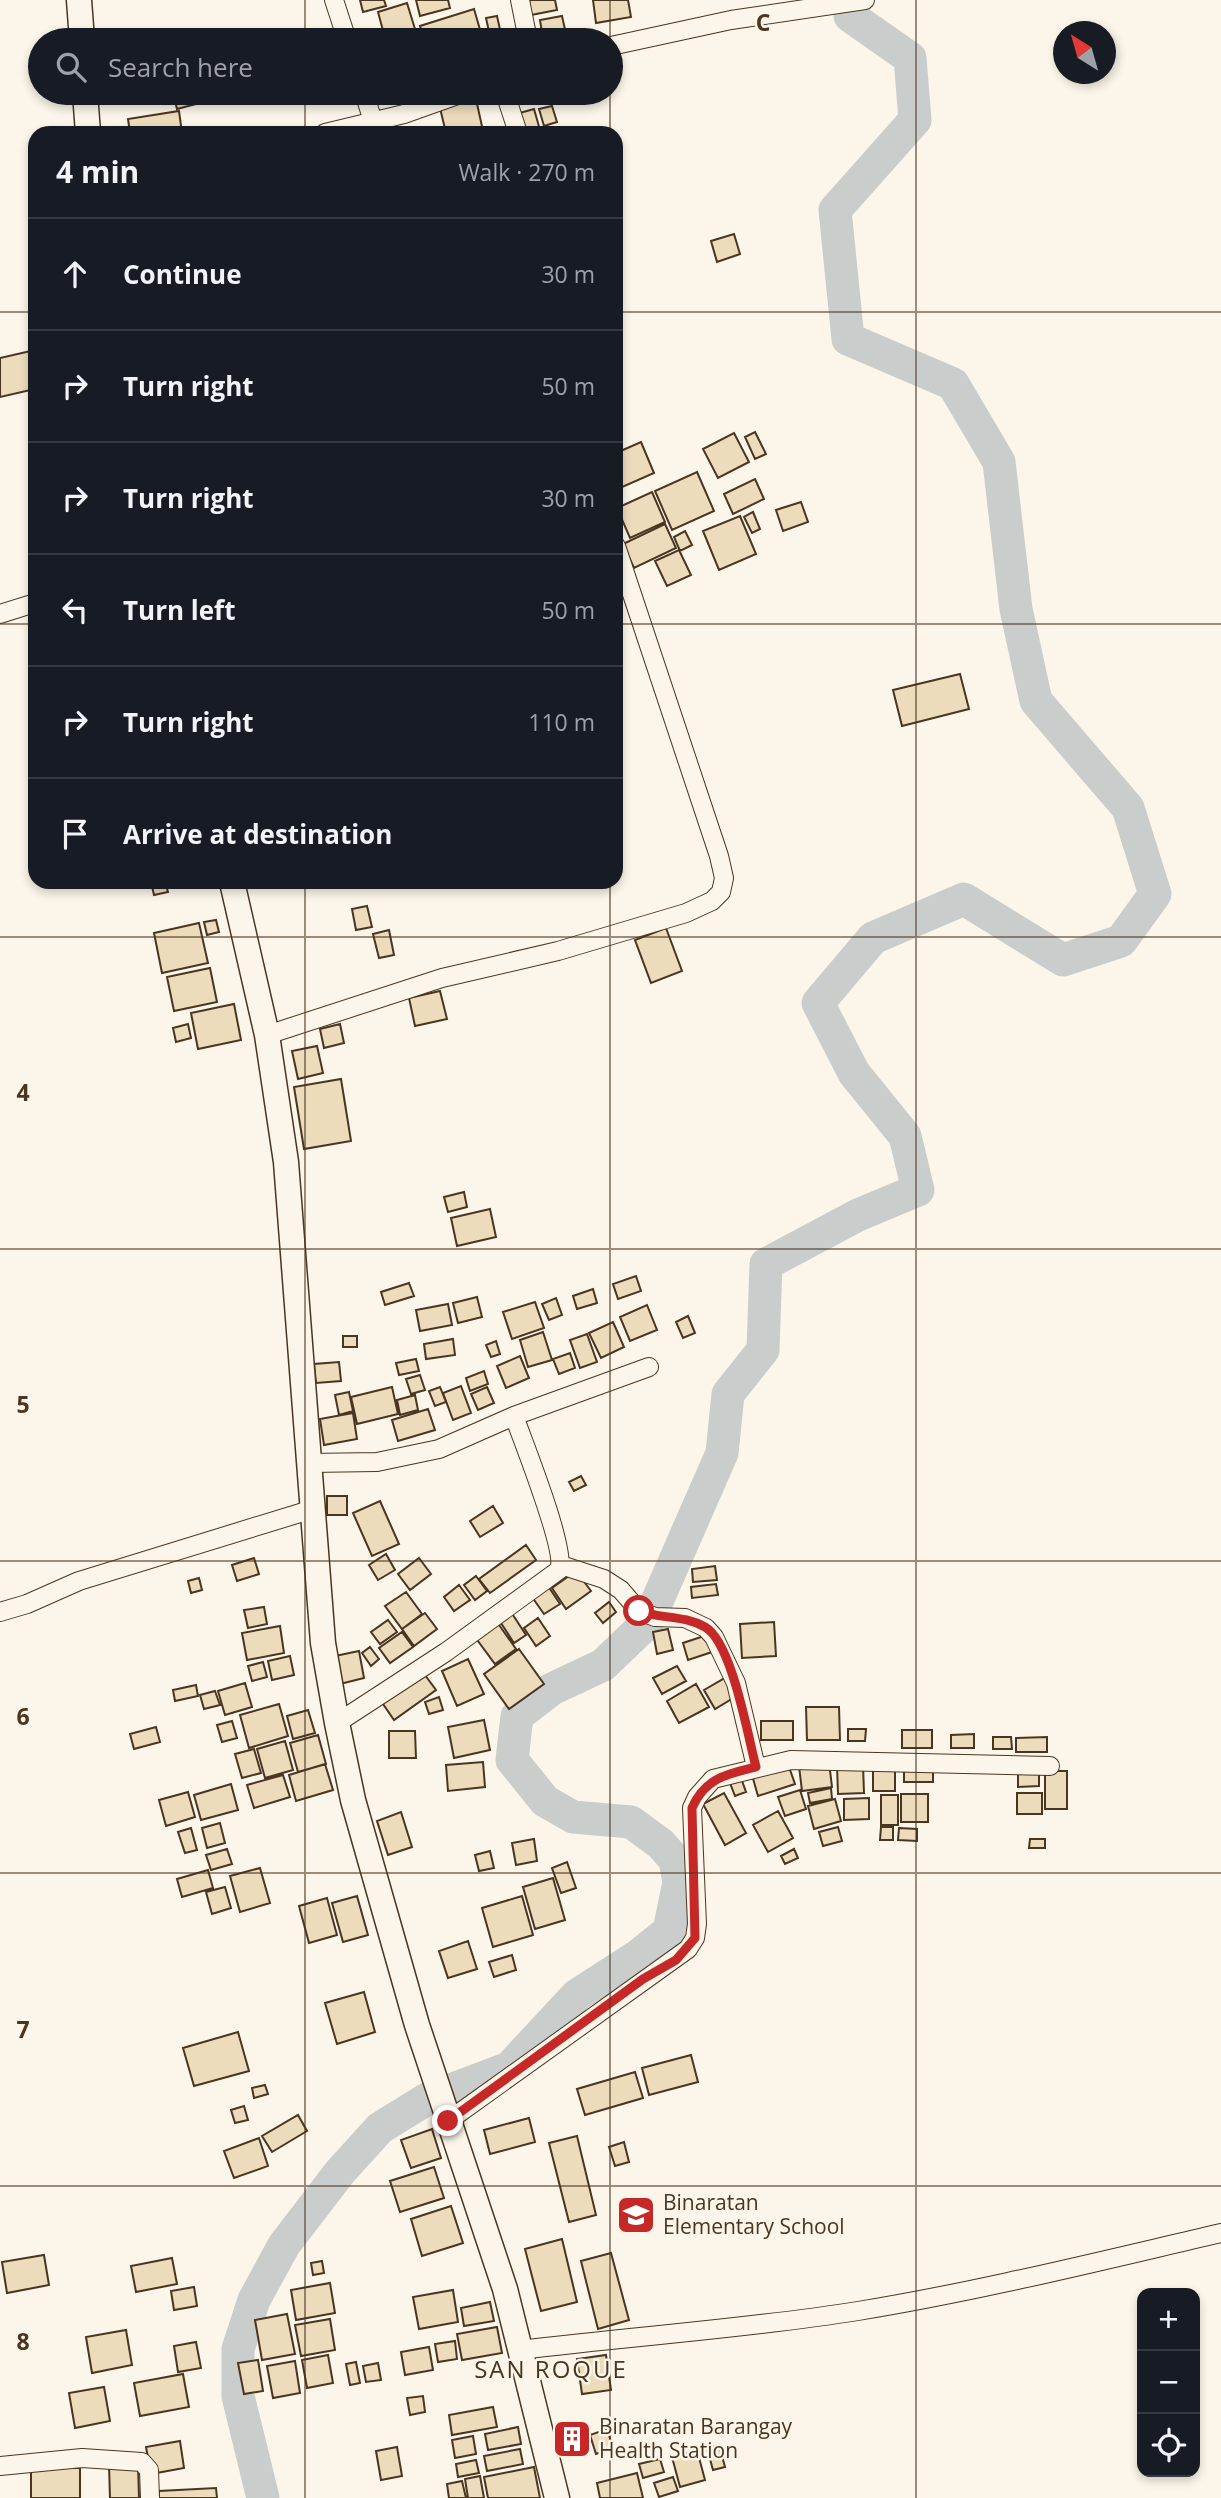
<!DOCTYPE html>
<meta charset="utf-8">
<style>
:root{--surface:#171b24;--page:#20242c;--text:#f1f3f6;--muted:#9ea1a6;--line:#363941}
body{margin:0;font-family:"Open Sans",sans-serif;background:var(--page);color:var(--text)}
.controls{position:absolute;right:21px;bottom:21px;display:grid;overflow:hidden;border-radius:14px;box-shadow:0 4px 10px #0003}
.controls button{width:63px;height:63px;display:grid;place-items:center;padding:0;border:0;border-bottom:2px solid var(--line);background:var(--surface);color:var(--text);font:35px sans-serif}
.compass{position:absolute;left:1053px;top:21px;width:63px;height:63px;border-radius:50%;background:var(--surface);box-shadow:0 4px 10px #0003;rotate:323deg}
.stop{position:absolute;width:21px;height:21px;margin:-16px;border:5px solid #c62828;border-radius:50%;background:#fff}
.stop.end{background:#c62828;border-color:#fff;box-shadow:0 2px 7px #0008}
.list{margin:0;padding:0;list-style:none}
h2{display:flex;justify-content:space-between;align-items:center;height:91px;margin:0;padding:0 28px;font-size:30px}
h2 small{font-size:23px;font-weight:400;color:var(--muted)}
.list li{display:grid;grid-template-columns:46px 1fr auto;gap:21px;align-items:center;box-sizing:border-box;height:112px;padding:0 28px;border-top:2px solid var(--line)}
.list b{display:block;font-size:26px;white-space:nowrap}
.list em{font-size:23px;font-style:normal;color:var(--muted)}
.icon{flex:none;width:38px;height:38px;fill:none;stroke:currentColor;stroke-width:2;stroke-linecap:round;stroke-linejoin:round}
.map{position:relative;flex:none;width:1221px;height:2498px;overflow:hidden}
.search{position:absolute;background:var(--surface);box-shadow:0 4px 10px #0003;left:28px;top:28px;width:595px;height:77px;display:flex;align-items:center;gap:18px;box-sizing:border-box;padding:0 24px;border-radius:38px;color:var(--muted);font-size:26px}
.panel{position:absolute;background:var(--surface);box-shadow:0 4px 10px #0003;left:28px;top:126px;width:595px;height:763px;border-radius:21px}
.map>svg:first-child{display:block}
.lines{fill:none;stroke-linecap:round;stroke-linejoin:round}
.river{stroke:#c9cecd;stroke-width:33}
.building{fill:#ecdcbc;stroke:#4a3520;stroke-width:2}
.minor-casing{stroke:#4a3520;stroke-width:20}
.secondary-casing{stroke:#4a3520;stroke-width:27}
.minor{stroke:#fbf6e9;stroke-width:18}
.secondary{stroke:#fbf6e9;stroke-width:24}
.route{stroke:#c62828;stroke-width:9}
.grid{fill:none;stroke:#4a3520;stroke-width:2;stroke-opacity:0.55}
.labels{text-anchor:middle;stroke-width:5;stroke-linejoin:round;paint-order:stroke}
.poi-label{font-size:21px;fill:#4a3520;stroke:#fbf6e9;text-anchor:start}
.quarter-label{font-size:24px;letter-spacing:2px;fill:#4a3520;stroke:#fbf6e9}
.grid-label{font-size:23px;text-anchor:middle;font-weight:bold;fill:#4a3520;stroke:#fbf6e9;stroke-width:5;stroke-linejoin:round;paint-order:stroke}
</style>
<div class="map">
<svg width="1221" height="2498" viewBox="0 0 1221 2498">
<rect width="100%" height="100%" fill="#fbf6e9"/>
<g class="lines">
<path class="river" d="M263 2498 238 2396V2349L254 2300 284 2245 340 2172 380 2128 427 2099 509 2068 577 1995 639 1955 669 1931 679 1882 675 1860 661 1844 631 1822 573 1817 545 1801 512 1760 517 1716 552 1689 603 1665 648 1622 722 1453 728 1394 763 1350 766 1264 858 1215 918 1190 905 1136 854 1073 818 1003 873 938 964 899 1063 960 1121 941 1155 894 1128 808 1036 701 1016 609 999 462 953 384 848 339 835 210 915 120 910 58 850 16"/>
</g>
<path class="building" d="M360 0H384L386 6 363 12Z
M416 0H448L450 8 420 16Z
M529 0H555L557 10 531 15Z
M593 0H628L631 17 596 23Z
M407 3 415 29 385 38 378 12Z
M474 9 483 40H424L420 26Z
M497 16 501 34 490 36 486 18Z
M562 16 566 34 543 39 540 20Z
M173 93H193L196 104 177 109Z
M537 93H557L558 100 539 104Z
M476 99 483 131 446 133 440 108Z
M552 106 557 122 544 126 539 109Z
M534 109 540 130 521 133 516 114Z
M179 111 182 133H130L128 119Z
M734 234 740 254 717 262 711 241Z
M35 350V389L0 397V358Z
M755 432 766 454 755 459 745 437Z
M734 433 749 462 718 478 703 449Z
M641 442 654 473 620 488 616 479V453Z
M697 472 714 511 672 530 655 491Z
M755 479 764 499 733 514 724 494Z
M652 492 665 522 630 538 617 508Z
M801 502 808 522 783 531 776 510Z
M753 512 760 529 752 533 744 517Z
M740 516 756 554 719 570 703 531Z
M665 524 676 548 634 568 623 544Z
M685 531 692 545 680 551 674 537Z
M679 550 691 575 667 586 655 561Z
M960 674 969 709 902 726 893 690Z
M151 882H165L168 892 154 895Z
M367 906 372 927 356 930 352 909Z
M216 920 219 932 207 935 204 922Z
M199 923 208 963 162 973 154 933Z
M666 928 682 971 651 983 635 940Z
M389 930 394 955 379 958 373 934Z
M210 968 217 1002 174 1011 167 977Z
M440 991 447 1019 415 1026 409 998Z
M234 1004 241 1040 198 1049 191 1013Z
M188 1024 191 1038 176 1042 173 1028Z
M340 1024 344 1043 324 1048 320 1029Z
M317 1046 323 1073 298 1079 292 1051Z
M341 1079 351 1141 304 1149 294 1087Z
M464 1192 467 1207 448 1212 444 1197Z
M490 1209 496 1237 457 1246 451 1218Z
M636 1276 641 1291 618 1299 613 1284Z
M409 1283 414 1296 385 1305 381 1292Z
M593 1289 597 1303 577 1309 573 1296Z
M477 1297 482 1317 458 1323 453 1303Z
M556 1298 562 1315 549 1320 542 1304Z
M535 1302 544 1328 512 1339 503 1312Z
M448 1304 452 1325 420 1331 416 1310Z
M647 1305 657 1330 630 1341 620 1317Z
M688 1316 695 1333 683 1338 676 1322Z
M613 1322 624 1347 601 1358 589 1333Z
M543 1332 552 1360 528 1367 520 1340Z
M587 1334 597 1362 580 1368 570 1340Z
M343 1336H357V1347H343Z
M453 1339 455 1355 426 1359 424 1344Z
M496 1341 500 1354 491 1357 486 1345Z
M570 1353 575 1368 559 1374 553 1359Z
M520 1356 529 1378 506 1388 497 1366Z
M416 1359 419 1371 399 1375 396 1363Z
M339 1362 341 1381 316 1383 314 1364Z
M484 1371 488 1384 470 1391 466 1378Z
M420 1375 425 1390 411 1394 406 1379Z
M461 1386 471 1413 453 1420 443 1393Z
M392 1387 398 1414 357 1424 351 1397Z
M440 1387 446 1402 435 1406 429 1391Z
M487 1387 494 1403 478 1410 471 1394Z
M349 1392 353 1411 339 1415 335 1395Z
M415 1395 418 1410 400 1415 397 1400Z
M428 1409 435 1430 398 1441 392 1420Z
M353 1413 357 1439 324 1445 320 1419Z
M581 1476 586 1485 574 1491 569 1482Z
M327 1496H347V1515H327Z
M380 1501 399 1544 372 1556 353 1513Z
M493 1506 503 1523 480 1537 470 1521Z
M526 1545 536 1560 490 1593 479 1579Z
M386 1554 395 1570 378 1580 369 1565Z
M254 1558 259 1574 237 1581 232 1565Z
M419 1558 431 1574 410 1590 398 1574Z
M715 1566 717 1580 693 1582 692 1569Z
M576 1571 591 1591 566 1609 552 1588Z
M476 1576 487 1591 475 1600 464 1585Z
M199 1578 202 1590 191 1593 188 1581Z
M716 1584 718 1595 692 1598 691 1587Z
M459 1585 470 1600 454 1611 444 1597Z
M548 1586 560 1604 544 1614 532 1597Z
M406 1592 422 1614 402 1629 385 1606Z
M609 1602 616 1612 603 1623 595 1613Z
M264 1607 267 1624 248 1628 244 1610Z
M511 1612 526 1635 514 1643 499 1620Z
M425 1613 437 1629 414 1646 402 1629Z
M538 1618 550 1636 536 1646 524 1628Z
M388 1620 397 1632 380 1644 371 1632Z
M497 1622 516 1649 495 1664 475 1637Z
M774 1622 776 1656 742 1658 740 1624Z
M280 1626 284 1653 247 1660 242 1633Z
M668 1629 673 1650 657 1654 653 1632Z
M402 1632 413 1647 390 1663 379 1648Z
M707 1635 712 1652 688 1660 683 1643Z
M370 1647 379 1659 371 1666 362 1653Z
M519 1649 544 1684 509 1709 484 1674Z
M359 1651 364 1678 340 1684 335 1656Z
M290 1656 294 1675 272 1680 268 1661Z
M468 1659 484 1694 457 1706 442 1671Z
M263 1662 267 1677 252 1681 248 1666Z
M677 1666 686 1681 662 1694 653 1678Z
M422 1671 436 1690 394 1720 381 1701Z
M725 1678 735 1697 715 1709 704 1690Z
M245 1683 252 1707 225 1715 218 1691Z
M696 1684 709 1707 679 1723 667 1701Z
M196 1685 198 1696 175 1701 173 1690Z
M215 1691 220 1705 204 1709 200 1695Z
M439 1697 443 1710 429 1714 425 1702Z
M279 1704 288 1736 249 1748 240 1715Z
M806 1707H839L840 1740H807Z
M308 1710 315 1733 293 1739 287 1716Z
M484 1720 490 1750 454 1758 448 1727Z
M232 1721 237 1738 222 1742 217 1725Z
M761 1721H793V1740H761Z
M156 1727 160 1742 134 1749 130 1734Z
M848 1729H866L865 1741H848Z
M902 1730H932V1748H902Z
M389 1731H415L416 1758H389Z
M974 1734V1748H951V1735Z
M318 1735 326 1764 298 1772 290 1743Z
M993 1737H1011L1012 1749H993Z
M1047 1737V1752H1016V1738Z
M285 1741 293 1770 265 1778 257 1749Z
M254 1749 261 1773 242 1778 235 1754Z
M483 1762 485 1787 448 1791 446 1765Z
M829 1762 832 1787 802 1791 799 1766Z
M325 1764 333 1790 296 1801 289 1775Z
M788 1764 795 1784 758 1796 752 1775Z
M873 1764H895V1791H873Z
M904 1764H933V1782H904Z
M863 1765 864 1793 838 1794 837 1766Z
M1045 1771H1067V1809H1045Z
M1039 1772V1786L1018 1787V1773Z
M283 1775 290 1797 254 1808 247 1785Z
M741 1778 746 1792 735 1796 730 1783Z
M231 1784 238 1810 201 1820 194 1795Z
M831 1788 832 1799 810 1803 808 1793Z
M800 1790 806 1809 785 1816 778 1797Z
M188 1792 195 1817 166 1826 159 1800Z
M724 1793 746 1833 725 1845 703 1804Z
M1017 1793H1042V1814H1017Z
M901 1794H928V1822H901Z
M881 1795H898V1825H881Z
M869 1798V1819L844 1820V1799Z
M835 1799 841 1821 814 1829 808 1806Z
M778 1811 793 1838 768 1852 753 1825Z
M401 1812 412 1847 388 1855 377 1821Z
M220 1823 225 1843 207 1848 202 1828Z
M838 1827 842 1841 823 1846 819 1832Z
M881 1827H893V1840H880Z
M191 1828 197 1850 185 1853 178 1832Z
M899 1828 917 1829V1841L898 1840Z
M534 1839 537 1861 516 1865 512 1843Z
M1030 1839H1045V1848H1029Z
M227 1849 232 1864 211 1870 206 1855Z
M794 1849 798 1858 785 1864 781 1856Z
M490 1851 494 1868 479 1871 475 1855Z
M567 1862 576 1888 561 1893 552 1868Z
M260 1868 270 1903 240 1912 230 1876Z
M208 1870 213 1888 182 1897 177 1879Z
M553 1878 565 1920 535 1929 523 1887Z
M225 1887 231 1908 212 1914 206 1892Z
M357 1896 368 1935 343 1942 332 1903Z
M522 1896 533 1935 493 1947 482 1908Z
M327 1898 337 1935 309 1943 299 1906Z
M468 1941 477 1969 448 1978 439 1951Z
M512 1955 516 1970 494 1977 489 1962Z
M364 1992 375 2032 337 2044 325 2003Z
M238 2032 249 2071 194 2086 183 2048Z
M691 2055 698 2082 649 2095 642 2068Z
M635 2072 643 2098 585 2115 577 2089Z
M265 2085 268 2094 254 2098 252 2088Z
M244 2106 248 2120 235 2123 231 2110Z
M298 2115 307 2131 272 2152 262 2136Z
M529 2118 535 2142 490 2154 484 2130Z
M432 2129 441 2158 411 2168 401 2140Z
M577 2136 596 2215 569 2222 549 2143Z
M259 2138 268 2166 234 2178 224 2151Z
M624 2142 629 2162 615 2166 609 2147Z
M434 2167 444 2198 400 2212 390 2181Z
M451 2206 463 2243 422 2256 411 2219Z
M562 2239 577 2302 541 2311 525 2249Z
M611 2253 629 2320 598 2329 581 2261Z
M44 2255 49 2285 7 2293 2 2262Z
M172 2258 177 2284 136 2292 131 2266Z
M322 2261 324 2273 313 2275 311 2263Z
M330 2283 335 2313 296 2320 291 2290Z
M194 2287 197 2306 174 2310 171 2291Z
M453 2290 458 2322 419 2329 413 2297Z
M490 2302 494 2321 464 2326 461 2308Z
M287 2314 295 2354 262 2360 255 2320Z
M330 2319 335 2350 301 2356 295 2325Z
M497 2327 502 2353 462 2360 457 2334Z
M126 2330 132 2365 92 2373 86 2337Z
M455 2341 457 2359 438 2362 435 2344Z
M196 2342 201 2368 178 2372 174 2346Z
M429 2347 433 2370 405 2375 401 2352Z
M328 2355 333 2383 307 2388 302 2360Z
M606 2355 611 2390 582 2394 577 2359Z
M258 2360 263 2391 244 2394 238 2363Z
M295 2361 300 2393 273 2398 267 2366Z
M356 2362 360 2383 350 2385 346 2364Z
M378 2363 381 2380 366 2382 363 2366Z
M183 2374 189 2407 140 2416 134 2383Z
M104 2387 110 2421 75 2428 69 2393Z
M423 2396 425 2412 410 2415 407 2398Z
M493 2407 497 2427 452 2435 449 2415Z
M578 2423 585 2450 566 2454 559 2427Z
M518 2427 521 2444 488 2450 485 2434Z
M607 2429 613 2448 596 2454 590 2435Z
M473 2436 476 2454 455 2458 452 2440Z
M180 2441 184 2468 151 2474 146 2447Z
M719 2445 725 2467 713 2470 707 2448Z
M397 2447 402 2476 381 2480 376 2451Z
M520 2449 523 2464 487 2471 484 2456Z
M697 2450 705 2480 680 2487 672 2457Z
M660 2459 664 2472 643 2478 639 2464Z
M476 2460 479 2473 458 2477 456 2464Z
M138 2464 139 2498H110L109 2465Z
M534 2467 540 2498H488L484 2477Z
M31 2468H80V2498H31Z
M637 2473 643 2498H600L597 2483Z
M480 2476 484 2498H468L465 2479Z
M673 2477 678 2491 659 2497 654 2483Z
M462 2481 466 2498H449L447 2484Z
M216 2488 217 2498H159V2491Z"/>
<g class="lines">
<defs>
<path id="minor" d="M334 0 347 40
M520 0 528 40
M611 46 731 20 865 0
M364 93 373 121
M505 93 518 133
M325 133 404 114 463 93
M0 614 35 603
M267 1035 442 978 558 951 686 913 712 901 721 892 724 878 719 856 616 546
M309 1463 377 1462 439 1449 514 1416 649 1367
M561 1565 604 1579 621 1590 639 1611 655 1617 685 1618 706 1628 714 1637 736 1683 756 1767
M0 1612 27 1604 79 1581 313 1509
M337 1723 446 1652 559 1570C567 1551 523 1441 514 1416
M448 2121 688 1949 695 1938 697 1924 692 1808 697 1797 713 1779 791 1760 1050 1766
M521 2350C633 2336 746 2329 858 2311 980 2291 1100 2261 1221 2233
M0 2466 82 2458 142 2462 149 2470 150 2498"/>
<path id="secondary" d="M79 0 82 40
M85 93 88 133
M232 882 267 1035 286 1162 323 1643 337 1723 353 1800 417 2025 505 2289 557 2498"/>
</defs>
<use href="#minor" class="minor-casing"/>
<use href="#secondary" class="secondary-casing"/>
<use href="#minor" class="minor"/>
<use href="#secondary" class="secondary"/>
</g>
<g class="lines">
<path class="route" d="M448 2121 643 1979 676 1960 695 1938 692 1808C705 1778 727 1774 756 1767 748 1737 732 1642 705 1627 684 1615 661 1619 639 1611"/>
</g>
<path class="grid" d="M305 0V40M610 0V40M916 0V2498M305 93V133M610 93V133M0 312H35M616 312H1221M0 624H35M616 624H1221M305 882V2498M610 882V2498M0 937H1221M0 1249H1221M0 1561H1221M0 1873H1221M0 2186H1221"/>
<defs>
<symbol id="school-square" viewBox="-11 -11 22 22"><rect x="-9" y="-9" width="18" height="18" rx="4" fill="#c62828" stroke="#fbf6e9"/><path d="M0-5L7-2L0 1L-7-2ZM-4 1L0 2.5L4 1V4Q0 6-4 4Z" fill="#fff"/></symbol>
<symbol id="building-square" viewBox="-11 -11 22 22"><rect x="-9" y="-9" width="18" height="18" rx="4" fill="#c62828" stroke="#fbf6e9"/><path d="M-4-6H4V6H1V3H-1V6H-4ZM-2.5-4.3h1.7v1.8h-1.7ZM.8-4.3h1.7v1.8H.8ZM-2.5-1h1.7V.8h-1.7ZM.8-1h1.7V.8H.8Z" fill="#fff"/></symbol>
</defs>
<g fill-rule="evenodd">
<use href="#school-square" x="614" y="2193" width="44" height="44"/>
<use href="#building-square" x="550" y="2417" width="44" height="44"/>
</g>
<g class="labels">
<g class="poi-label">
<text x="663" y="2210">Binaratan<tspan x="663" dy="24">Elementary School</tspan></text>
<text x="599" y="2434">Binaratan Barangay<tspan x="599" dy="24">Health Station</tspan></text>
</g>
<g class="quarter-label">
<text x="551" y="2378">SAN ROQUE</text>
</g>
</g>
<g class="grid-label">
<text x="763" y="31">C</text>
<text x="23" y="1101">4</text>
<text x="23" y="1413">5</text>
<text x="23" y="1725">6</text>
<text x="23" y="2038">7</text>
<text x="23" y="2350">8</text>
</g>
</svg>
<div class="controls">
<button>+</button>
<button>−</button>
<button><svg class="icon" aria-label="locate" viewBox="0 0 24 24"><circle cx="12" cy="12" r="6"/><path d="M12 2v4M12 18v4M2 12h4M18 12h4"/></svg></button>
</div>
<svg class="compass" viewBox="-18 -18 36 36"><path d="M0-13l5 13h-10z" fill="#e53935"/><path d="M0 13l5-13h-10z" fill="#9ea1a6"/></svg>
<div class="stop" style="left:639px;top:1611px"></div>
<div class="stop end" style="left:448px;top:2121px"></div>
<div class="search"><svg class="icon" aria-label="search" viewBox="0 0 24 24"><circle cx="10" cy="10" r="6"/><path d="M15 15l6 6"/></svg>Search here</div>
<section class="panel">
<h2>4 min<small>Walk · 270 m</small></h2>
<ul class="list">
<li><svg class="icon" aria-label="ahead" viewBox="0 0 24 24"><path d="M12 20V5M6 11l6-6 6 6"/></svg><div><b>Continue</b></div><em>30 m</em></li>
<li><svg class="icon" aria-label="right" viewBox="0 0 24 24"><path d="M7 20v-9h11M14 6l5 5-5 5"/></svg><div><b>Turn right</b></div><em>50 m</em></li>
<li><svg class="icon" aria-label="right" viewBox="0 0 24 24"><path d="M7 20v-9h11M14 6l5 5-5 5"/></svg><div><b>Turn right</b></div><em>30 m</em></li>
<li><svg class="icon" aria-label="left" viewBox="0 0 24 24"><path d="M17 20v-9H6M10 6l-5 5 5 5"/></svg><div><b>Turn left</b></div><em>50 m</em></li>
<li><svg class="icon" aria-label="right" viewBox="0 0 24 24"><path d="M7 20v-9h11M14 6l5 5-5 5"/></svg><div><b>Turn right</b></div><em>110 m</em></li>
<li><svg class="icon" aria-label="arrive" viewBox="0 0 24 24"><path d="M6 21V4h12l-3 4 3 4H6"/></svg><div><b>Arrive at destination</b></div></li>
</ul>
</section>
</div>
